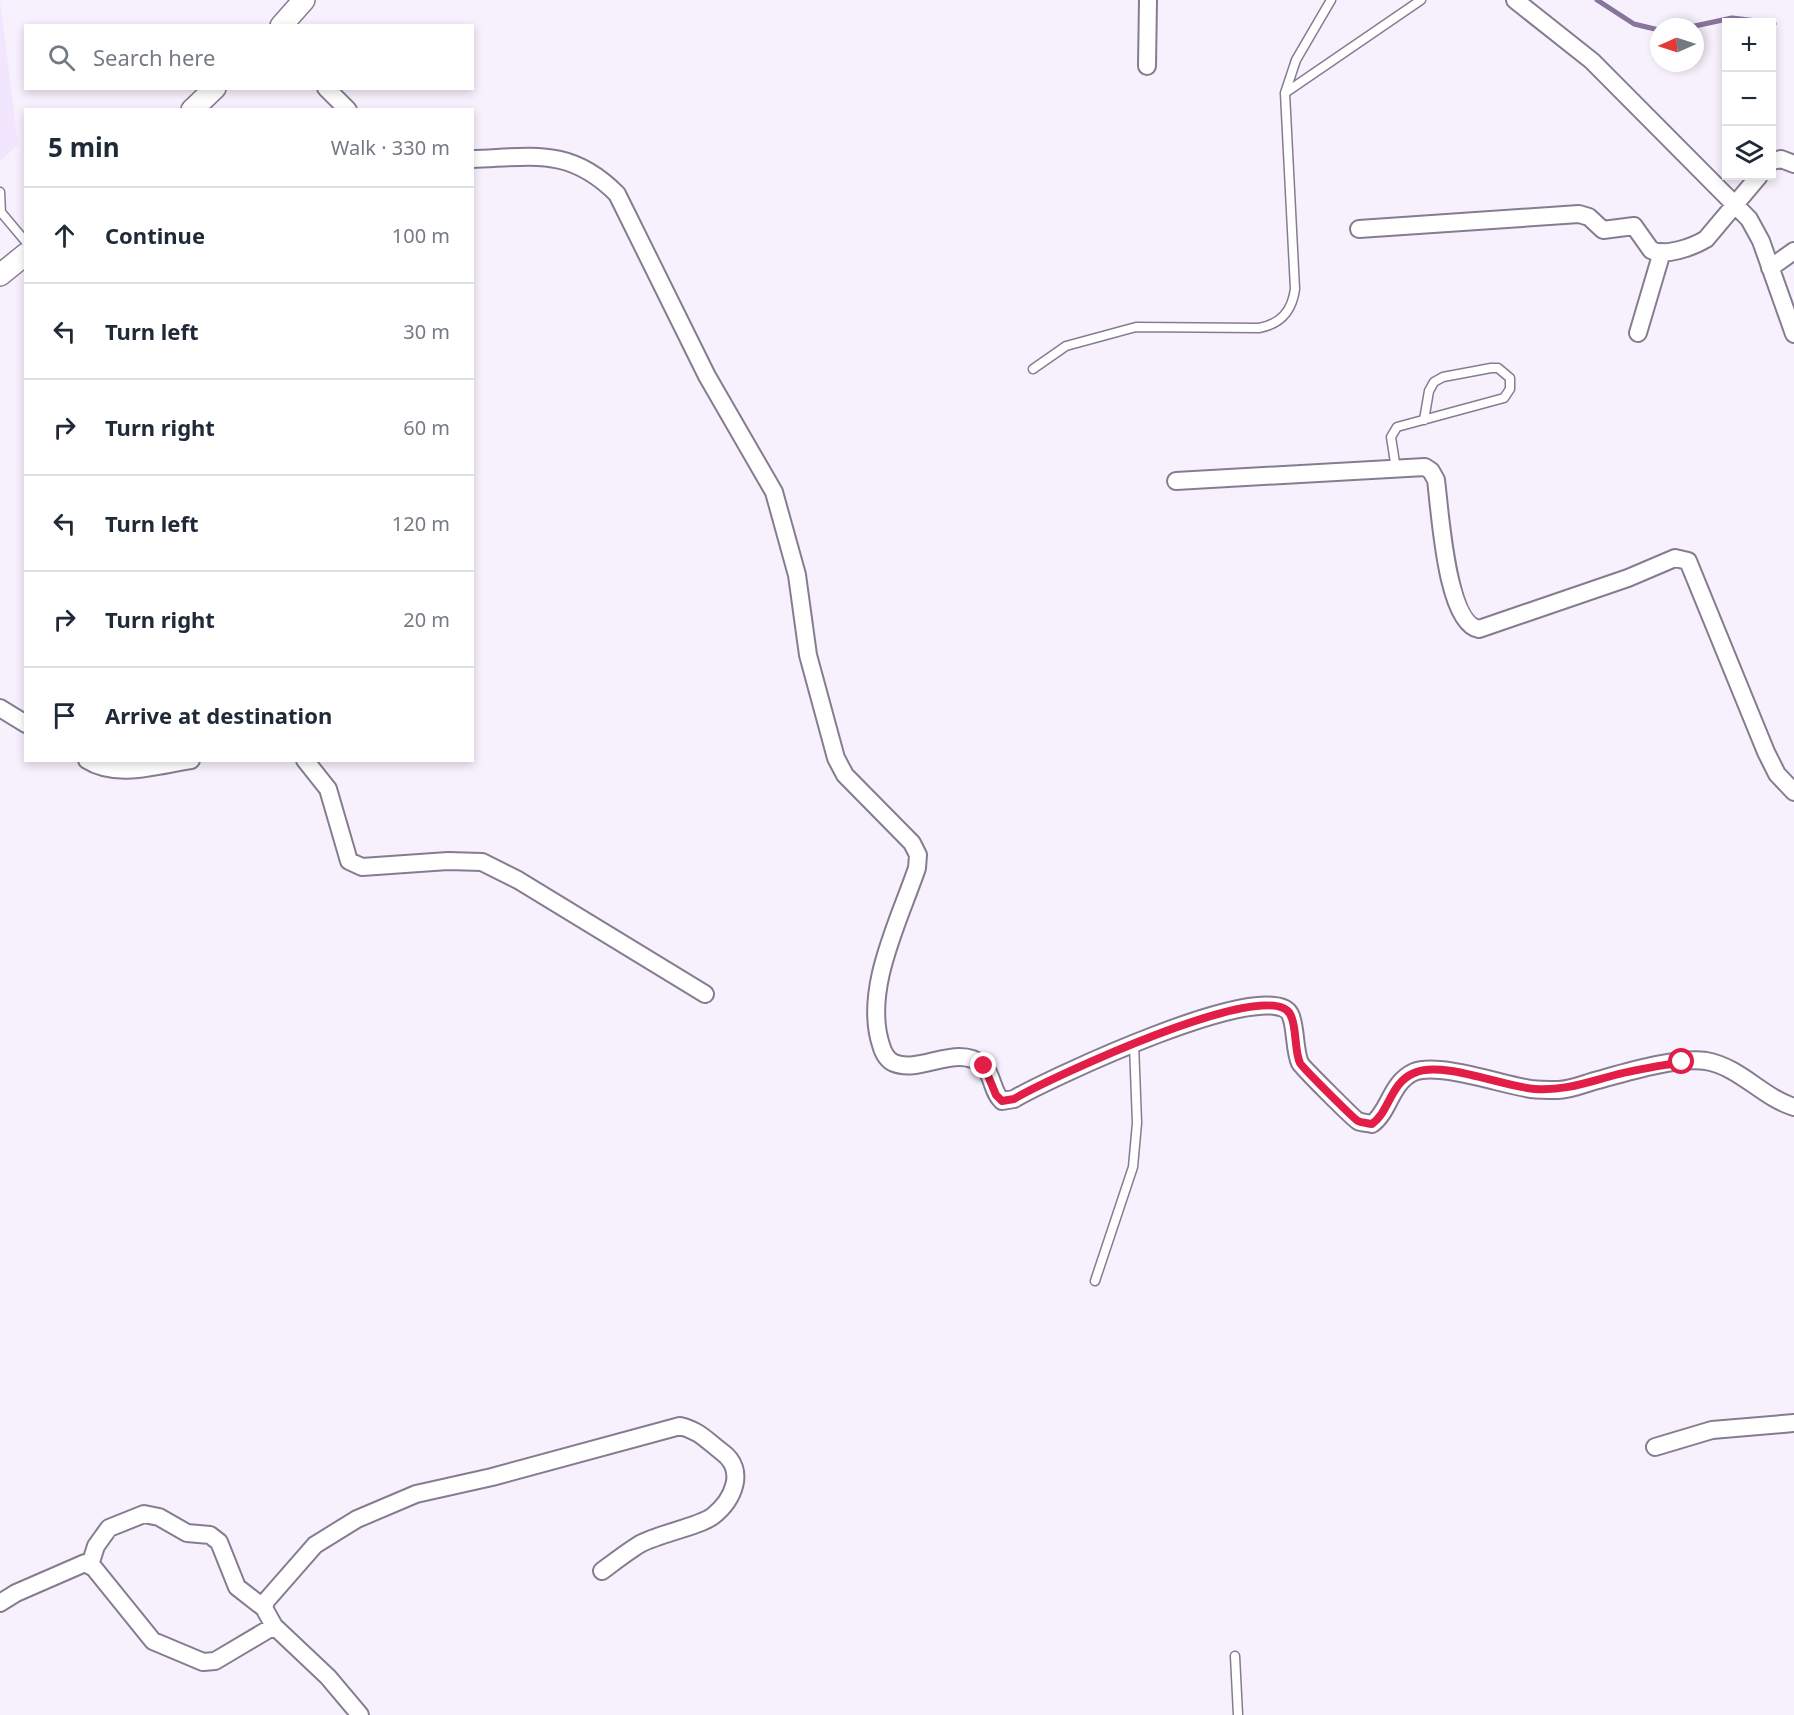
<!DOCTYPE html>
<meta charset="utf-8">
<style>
:root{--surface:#fff;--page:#f2f2f3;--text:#1f2937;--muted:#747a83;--line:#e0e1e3}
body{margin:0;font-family:"Noto Sans",sans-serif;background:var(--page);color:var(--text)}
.controls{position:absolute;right:18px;top:18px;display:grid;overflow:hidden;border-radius:0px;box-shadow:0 3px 9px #0003}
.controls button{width:54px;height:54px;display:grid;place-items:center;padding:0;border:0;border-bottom:2px solid var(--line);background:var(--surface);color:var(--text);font:30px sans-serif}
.compass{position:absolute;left:1650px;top:18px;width:54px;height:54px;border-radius:50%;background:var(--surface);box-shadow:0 3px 9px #0003;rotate:267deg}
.stop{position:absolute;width:18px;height:18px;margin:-14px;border:4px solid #e11d48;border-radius:50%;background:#fff}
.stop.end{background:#e11d48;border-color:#fff;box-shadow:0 2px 6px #0008}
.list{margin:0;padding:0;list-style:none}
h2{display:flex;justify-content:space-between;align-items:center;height:78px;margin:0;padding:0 24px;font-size:26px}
h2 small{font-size:20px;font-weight:400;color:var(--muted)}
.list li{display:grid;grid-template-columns:39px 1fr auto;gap:18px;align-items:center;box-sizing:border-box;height:96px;padding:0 24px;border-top:2px solid var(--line)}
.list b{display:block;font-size:22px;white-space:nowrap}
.list em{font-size:20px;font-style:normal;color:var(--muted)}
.icon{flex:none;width:33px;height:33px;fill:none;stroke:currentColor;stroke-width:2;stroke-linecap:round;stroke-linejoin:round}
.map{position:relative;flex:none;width:1794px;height:1715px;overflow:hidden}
.search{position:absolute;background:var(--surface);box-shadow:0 3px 9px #0003;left:24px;top:24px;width:450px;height:66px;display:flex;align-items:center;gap:15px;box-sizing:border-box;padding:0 21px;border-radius:0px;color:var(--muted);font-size:22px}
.panel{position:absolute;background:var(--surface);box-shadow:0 3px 9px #0003;left:24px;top:108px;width:450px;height:654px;border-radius:0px}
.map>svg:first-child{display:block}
.built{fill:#f1e6fd}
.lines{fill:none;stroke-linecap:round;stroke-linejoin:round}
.stream{stroke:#88759c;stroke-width:5}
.service-casing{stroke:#867c90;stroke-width:11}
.minor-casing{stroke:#867c90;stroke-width:20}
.tertiary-casing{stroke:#867c90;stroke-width:24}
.service{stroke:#fff;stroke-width:8}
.minor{stroke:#fff;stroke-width:16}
.tertiary{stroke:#fff;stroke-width:21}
.route{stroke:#e11d48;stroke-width:8}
</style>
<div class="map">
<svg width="1794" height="1715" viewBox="0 0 1794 1715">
<rect width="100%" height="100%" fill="#f7f1fe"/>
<path class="built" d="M0 0 18 145 0 161Z"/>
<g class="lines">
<path class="stream" d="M1597 0 1634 24 1659 30
M1772 23 1774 24
M1690 27 1732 18 1766 22"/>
<defs>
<path id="service" d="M1331 0 1296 60 1285 93 1421 0
M0 192 1 213
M0 211 26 242
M1033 369 1066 346 1136 327 1259 328C1281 324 1292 311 1295 289L1285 93
M1396 469 1391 437 1397 427 1504 398 1510 389V378L1498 368H1491L1443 377 1434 382 1429 391 1424 420
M1095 1281 1133 1167 1137 1123 1134 1044
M1235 1656 1238 1715"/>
<path id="minor" d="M1515 0 1592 61 1749 219 1761 241 1794 334
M1147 66 1148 0
M326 88 348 110
M472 159C534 157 570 147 617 194L707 376 774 492 797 575 808 655 836 758 845 775 912 843 918 855 917 868C899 921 863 990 881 1045 883 1052 887 1060 894 1063 921 1074 957 1043 983 1065 993 1075 992 1092 1002 1101L1014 1099C1046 1080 1269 975 1290 1014 1296 1025 1294 1050 1300 1063 1302 1067 1354 1119 1358 1121 1362 1123 1368 1123 1372 1124 1390 1111 1390 1083 1414 1072 1439 1062 1503 1085 1531 1089 1540 1090 1549 1090 1558 1090 1571 1090 1586 1083 1598 1080 1627 1072 1676 1057 1706 1061 1740 1067 1762 1097 1794 1107
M1772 161 1781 159 1794 164
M1359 229 1579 214 1589 217 1603 230 1634 226 1651 250C1665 257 1693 247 1706 239L1759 176
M1770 268 1794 251
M1638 333 1662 252
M1176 481 1425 467 1431 471 1436 480C1440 509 1446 624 1479 629L1628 578 1675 558 1688 561 1766 752 1777 774 1794 792
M0 708 26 724
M87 760C117 779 158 765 191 760
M305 760 328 789 349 861 362 867 448 861 482 862 518 880 705 994
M1655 1447 1712 1430 1794 1423
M90 1565 96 1546 109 1528 144 1514 159 1517 187 1533 210 1535 219 1542 237 1587 264 1608 274 1626 328 1677 360 1715
M0 1603 16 1593 85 1563 94 1568 153 1641 203 1662 215 1661 274 1626
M264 1608 266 1601 315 1545 357 1519 416 1494 492 1477 680 1426C700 1431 706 1440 722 1452 747 1470 733 1500 713 1516 700 1526 658 1534 640 1544 627 1552 614 1562 602 1571"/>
<path id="tertiary" d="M281 26 304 0
M192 110 215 88
M0 275 26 254"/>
</defs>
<use href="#service" class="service-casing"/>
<use href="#minor" class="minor-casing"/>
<use href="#tertiary" class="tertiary-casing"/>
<use href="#service" class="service"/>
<use href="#minor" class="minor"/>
<use href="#tertiary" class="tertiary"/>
</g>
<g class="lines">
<path class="route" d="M984 1066 996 1095 1002 1101 1014 1099C1046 1080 1269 975 1290 1014 1297 1025 1294 1050 1300 1063 1302 1067 1354 1119 1358 1121 1362 1123 1368 1123 1372 1124 1390 1111 1390 1083 1414 1073 1442 1060 1504 1087 1535 1089 1564 1091 1588 1082 1615 1075 1637 1069 1660 1066 1682 1062"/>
</g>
</svg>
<div class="controls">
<button>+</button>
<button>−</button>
<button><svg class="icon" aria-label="layers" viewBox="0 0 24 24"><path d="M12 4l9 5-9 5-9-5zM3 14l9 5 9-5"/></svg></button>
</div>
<svg class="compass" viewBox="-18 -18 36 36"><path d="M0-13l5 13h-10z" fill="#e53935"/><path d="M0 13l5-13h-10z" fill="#747a83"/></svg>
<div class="stop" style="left:1682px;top:1062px"></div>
<div class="stop end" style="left:984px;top:1066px"></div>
<div class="search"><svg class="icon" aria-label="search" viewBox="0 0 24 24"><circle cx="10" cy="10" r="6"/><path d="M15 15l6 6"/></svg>Search here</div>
<section class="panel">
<h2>5 min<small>Walk · 330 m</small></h2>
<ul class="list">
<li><svg class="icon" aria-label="ahead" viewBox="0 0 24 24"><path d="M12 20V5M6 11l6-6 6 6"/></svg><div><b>Continue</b></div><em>100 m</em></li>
<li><svg class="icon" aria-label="left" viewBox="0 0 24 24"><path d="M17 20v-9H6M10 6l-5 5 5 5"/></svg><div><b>Turn left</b></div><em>30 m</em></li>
<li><svg class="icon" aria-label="right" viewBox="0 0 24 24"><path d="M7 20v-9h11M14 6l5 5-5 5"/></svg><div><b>Turn right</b></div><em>60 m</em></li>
<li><svg class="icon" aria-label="left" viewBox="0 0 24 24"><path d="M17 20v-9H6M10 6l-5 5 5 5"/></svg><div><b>Turn left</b></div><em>120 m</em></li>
<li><svg class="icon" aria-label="right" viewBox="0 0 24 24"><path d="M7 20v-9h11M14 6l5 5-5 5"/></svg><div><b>Turn right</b></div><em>20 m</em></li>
<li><svg class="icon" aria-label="arrive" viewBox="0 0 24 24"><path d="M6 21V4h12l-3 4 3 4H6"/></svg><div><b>Arrive at destination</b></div></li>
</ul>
</section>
</div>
